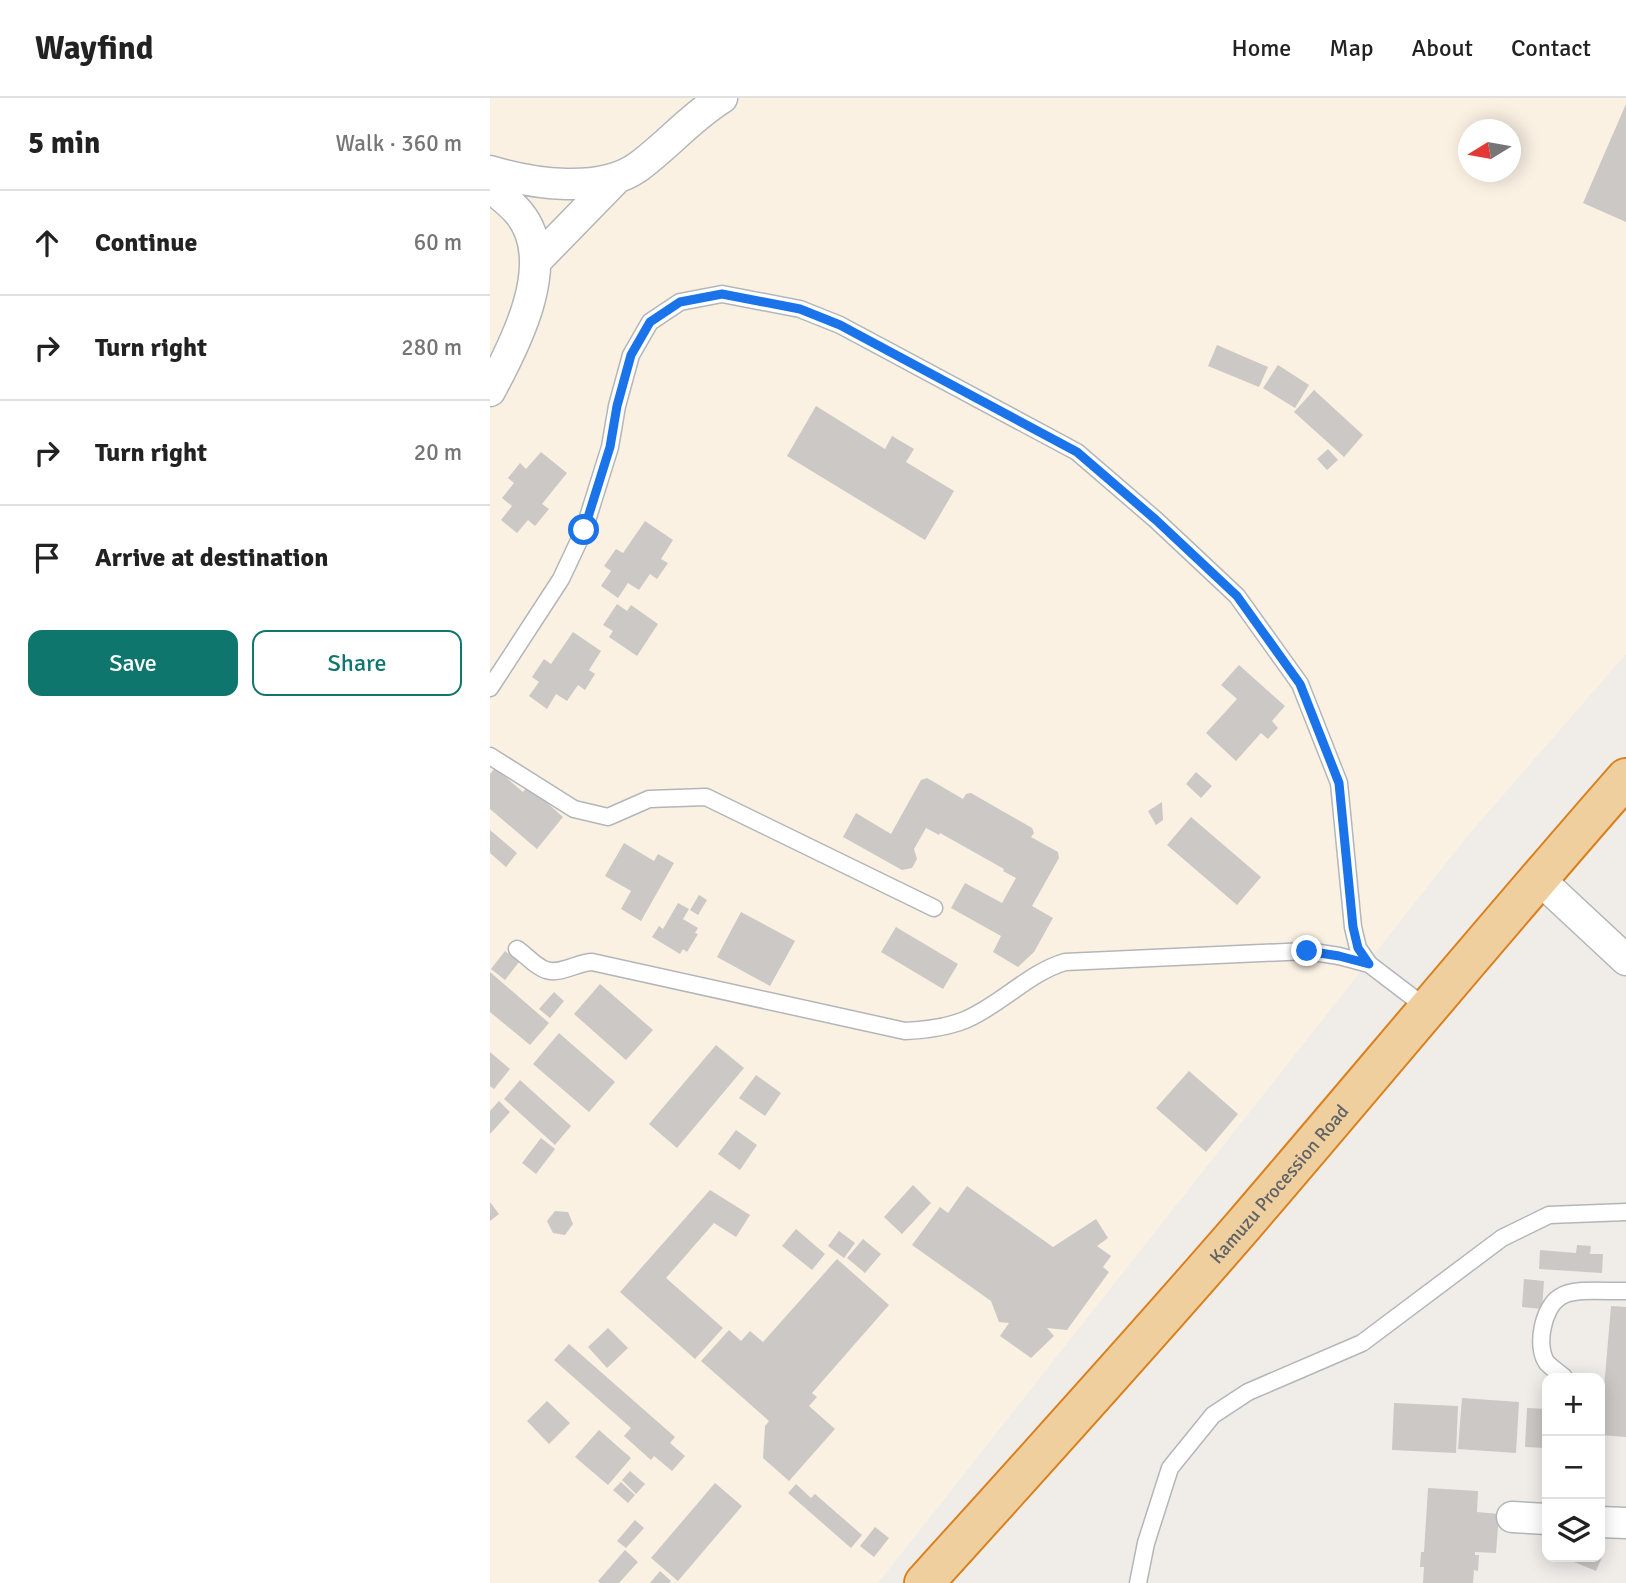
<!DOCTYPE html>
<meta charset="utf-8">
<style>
:root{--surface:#fff;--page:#f2f2f2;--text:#222;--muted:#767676;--line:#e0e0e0;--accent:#0f766e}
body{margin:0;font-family:Signika,sans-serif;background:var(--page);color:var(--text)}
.controls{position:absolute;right:21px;bottom:21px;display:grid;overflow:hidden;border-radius:14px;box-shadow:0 4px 18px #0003}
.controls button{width:63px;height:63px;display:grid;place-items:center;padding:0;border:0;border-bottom:2px solid var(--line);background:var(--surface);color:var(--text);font:35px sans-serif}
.compass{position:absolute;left:968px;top:21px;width:63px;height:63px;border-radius:50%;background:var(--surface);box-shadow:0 4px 18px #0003;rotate:259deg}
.stop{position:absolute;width:21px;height:21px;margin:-16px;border:5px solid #1a73e8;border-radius:50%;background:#fff}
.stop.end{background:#1a73e8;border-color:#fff;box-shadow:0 2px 7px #0008}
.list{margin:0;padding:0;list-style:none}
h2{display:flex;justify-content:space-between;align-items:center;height:91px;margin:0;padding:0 28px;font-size:30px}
h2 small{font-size:23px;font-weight:400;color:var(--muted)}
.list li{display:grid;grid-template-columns:46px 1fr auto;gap:21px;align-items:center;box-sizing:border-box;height:105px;padding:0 28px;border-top:2px solid var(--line)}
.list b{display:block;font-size:26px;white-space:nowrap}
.list em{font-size:23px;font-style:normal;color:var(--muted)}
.actions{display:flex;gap:14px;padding:21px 28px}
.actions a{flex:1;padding:16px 0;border:2px solid var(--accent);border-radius:14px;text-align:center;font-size:24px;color:var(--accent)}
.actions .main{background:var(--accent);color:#fff}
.icon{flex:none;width:38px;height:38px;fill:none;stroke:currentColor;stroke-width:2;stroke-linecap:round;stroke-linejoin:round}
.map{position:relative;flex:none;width:1136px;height:1485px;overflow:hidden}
header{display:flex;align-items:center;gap:42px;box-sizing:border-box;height:98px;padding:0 35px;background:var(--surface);border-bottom:2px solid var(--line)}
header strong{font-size:33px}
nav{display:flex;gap:38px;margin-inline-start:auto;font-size:24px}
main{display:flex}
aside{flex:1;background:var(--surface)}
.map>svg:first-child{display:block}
.commercial{fill:#faf1e3;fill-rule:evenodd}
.building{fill:#cbc8c5}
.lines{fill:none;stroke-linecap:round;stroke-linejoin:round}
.lane-casing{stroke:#b3b6b9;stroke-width:19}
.street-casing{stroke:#b3b6b9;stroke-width:33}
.highway-casing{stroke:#da811e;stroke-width:42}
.lane{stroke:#fff;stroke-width:16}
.street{stroke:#fff;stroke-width:30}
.highway{stroke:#f0cf9f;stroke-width:38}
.route{stroke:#1a73e8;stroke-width:9}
.labels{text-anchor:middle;stroke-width:6;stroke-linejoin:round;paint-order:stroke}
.street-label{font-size:19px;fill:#606467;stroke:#fff}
</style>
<header>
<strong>Wayfind</strong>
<nav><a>Home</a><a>Map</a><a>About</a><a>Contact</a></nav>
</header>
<main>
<aside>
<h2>5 min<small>Walk · 360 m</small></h2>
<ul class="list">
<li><svg class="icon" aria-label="ahead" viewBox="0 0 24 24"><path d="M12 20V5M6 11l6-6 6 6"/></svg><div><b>Continue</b></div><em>60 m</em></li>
<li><svg class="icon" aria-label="right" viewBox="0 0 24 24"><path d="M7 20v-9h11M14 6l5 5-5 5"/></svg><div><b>Turn right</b></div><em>280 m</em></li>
<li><svg class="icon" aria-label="right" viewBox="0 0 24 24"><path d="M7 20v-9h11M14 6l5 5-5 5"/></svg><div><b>Turn right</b></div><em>20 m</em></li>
<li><svg class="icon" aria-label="arrive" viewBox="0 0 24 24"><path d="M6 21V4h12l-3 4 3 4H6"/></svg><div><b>Arrive at destination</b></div></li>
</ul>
<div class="actions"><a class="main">Save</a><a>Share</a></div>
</aside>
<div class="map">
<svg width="1136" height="1485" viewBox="0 0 1136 1485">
<rect width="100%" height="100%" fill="#f0ede9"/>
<path class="commercial" d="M0 0H1136V556L979 736 388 1485H0ZM978 32H1020V74H978Z"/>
<path class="building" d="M1136 6V124L1093 105Z
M727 247 778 269 769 289 718 268Z
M788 267 819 287 805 310 773 290Z
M824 292 873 337 854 359 804 314Z
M326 308 395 351 402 338 424 351 416 364 464 393 435 442 297 358Z
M838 351 848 362 837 372 827 361Z
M51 354 77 375 52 406 59 411 45 428 38 422 27 435 11 422 22 408 12 400 24 385 18 380 30 365 36 371Z
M155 423 183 442 171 461 178 465 167 481 160 476 149 492 138 485 128 500 111 488 121 473 114 468 126 451 133 455Z
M127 506 137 513 141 507 168 526 147 558 119 539 123 533 113 527Z
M83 534 111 553 99 572 105 576 95 592 88 587 77 603 66 596 57 611 39 598 49 584 42 579 54 561 61 566Z
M749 567 795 608 782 623 788 630 778 641 771 635 746 663 716 635 747 601 731 587Z
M5 670 33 694 38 688 73 719 47 751 0 711V676Z
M706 674 722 688 711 700 696 686Z
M437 680 473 701 476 696 481 695 542 730 544 735 541 739 568 754 569 760 542 808 563 820 544 854 528 869 503 854 511 838 461 810 475 785 512 805 526 780 513 773 514 771 450 735 449 737 436 730 424 751 427 761 422 770 412 772 353 739 366 715 401 736 431 682Z
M672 704 673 722 666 727 658 713Z
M701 719 771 779 747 807 677 747Z
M0 732 27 755 16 769 0 755Z
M134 745 164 763 168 756 184 765 151 823 131 811 141 793 115 778Z
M209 797 217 802 208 817 200 812Z
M188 805 199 811 193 821 208 830 205 835 208 836 197 854 193 851 190 856 162 839 169 828 173 831Z
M251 814 305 843 280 888 227 859Z
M406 829 468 866 453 891 391 854Z
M15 853 29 864 15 882 1 871Z
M0 874 59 925 40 947 0 914Z
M110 886 163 932 136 962 84 916Z
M64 894 74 903 60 920 49 911Z
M69 935 125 984 99 1014 43 966Z
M226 947 254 970 187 1050 159 1026Z
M0 954 20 971 4 991 0 988Z
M699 973 748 1016 716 1054 666 1010Z
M266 977 291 995 275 1018 249 1000Z
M30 982 81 1028 65 1047 14 1001Z
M9 1003 20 1014 0 1036V1013Z
M246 1032 267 1047 250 1072 228 1056Z
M51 1040 65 1051 46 1076 32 1065Z
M423 1087 441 1105 412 1136 394 1119Z
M477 1088 563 1149 606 1121 618 1140 607 1148 621 1158 613 1169 619 1174 577 1232 557 1230 564 1238 541 1260 510 1238 519 1225 509 1224 501 1203 422 1147 450 1109 458 1115Z
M220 1092 260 1117 246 1139 224 1125 176 1180 233 1230 205 1261 130 1194Z
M0 1104 9 1116 0 1123Z
M65 1113 78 1114 83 1126 75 1137 63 1135 57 1123Z
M306 1131 335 1156 322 1172 292 1148Z
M349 1133 365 1145 354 1160 338 1148Z
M373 1141 391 1156 375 1175 357 1160Z
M1087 1147 1101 1148 1100 1156H1113L1112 1175 1049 1171 1050 1152 1086 1155Z
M347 1161 399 1207 322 1295 327 1299 319 1308 345 1331 299 1383 273 1360 275 1328 279 1323 211 1263 239 1232 251 1243 260 1233 273 1244Z
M1034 1181 1054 1183 1052 1211 1032 1209Z
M1121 1208 1136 1209V1339L1110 1337Z
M118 1230 138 1250 117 1270 98 1249Z
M79 1246 185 1339 180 1345 195 1358 182 1373 164 1358 161 1362 134 1338 141 1330 64 1262Z
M972 1300 1029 1304 1026 1355 968 1351Z
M57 1303 80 1325 59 1346 37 1323Z
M904 1305 968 1308 966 1355 902 1352Z
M1037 1310 1057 1311V1350L1035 1349Z
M109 1332 141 1360 118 1387 85 1359Z
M140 1373 155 1386 146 1396 132 1382Z
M131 1384 145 1397 138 1405 123 1392Z
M225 1385 252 1408 188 1483 161 1460Z
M306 1386 321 1400 325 1396 372 1437 361 1450 298 1395Z
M938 1390 988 1393 987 1414 1009 1416 1006 1455 985 1454V1457H989L988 1473 984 1472 983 1485H933L934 1469H930L931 1454H934Z
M145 1422 154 1430 136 1450 127 1443Z
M385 1429 399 1440 384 1459 370 1448Z
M135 1452 148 1464 129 1485H110L108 1483Z
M1110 1455 1113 1457 1106 1473 1072 1459H1110Z
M170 1473 181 1483 180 1485H160Z"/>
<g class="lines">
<defs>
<path id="lane" d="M0 590 71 481 94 432 120 349 127 308 141 257 160 224 190 204 232 196 310 211 350 227 587 354 666 422 747 498 810 586 849 685 863 829 868 850 879 866
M0 658 84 711 118 719 159 701 216 699 444 810
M27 851C36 857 46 869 56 872 71 877 88 864 102 864L415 933C436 932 455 930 475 922 511 907 538 875 575 864L817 853 849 858 879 866 938 911
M1074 1279C1069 1275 1062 1270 1057 1265 1045 1249 1053 1209 1070 1199 1084 1189 1119 1194 1136 1193
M648 1485 656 1445 680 1370 723 1317 758 1294 872 1245 1012 1140 1059 1117 1136 1114"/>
<path id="street" d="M0 73C43 86 110 96 148 69 178 47 201 19 232 0
M0 89C10 97 21 105 29 115 69 163 25 247 0 293
M46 163 126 81
M1048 780 1136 862
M1022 1419 1057 1421
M1110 1424 1136 1425"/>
<g id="highway">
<path id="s1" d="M434 1485C541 1367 648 1249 752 1129 880 980 1006 828 1136 680"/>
</g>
</defs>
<use href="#lane" class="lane-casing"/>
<use href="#street" class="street-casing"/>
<use href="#highway" class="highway-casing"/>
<use href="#lane" class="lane"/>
<use href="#street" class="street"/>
<use href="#highway" class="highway"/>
</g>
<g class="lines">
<path class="route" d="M94 432 120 349 127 308 141 257 160 224 190 204 232 196 310 211 350 227 587 354 666 422 747 498 810 586 849 685 863 829 868 850 879 866 849 858 817 853"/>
</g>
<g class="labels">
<g class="street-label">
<text dy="7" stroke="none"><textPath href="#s1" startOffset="534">Kamuzu Procession Road</textPath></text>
</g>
</g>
</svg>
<div class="controls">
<button>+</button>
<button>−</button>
<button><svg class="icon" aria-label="layers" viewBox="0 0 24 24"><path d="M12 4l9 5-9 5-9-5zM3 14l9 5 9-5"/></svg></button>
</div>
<svg class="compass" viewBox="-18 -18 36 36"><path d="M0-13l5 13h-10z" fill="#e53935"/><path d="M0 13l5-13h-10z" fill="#767676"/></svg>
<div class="stop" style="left:94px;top:432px"></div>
<div class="stop end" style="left:817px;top:853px"></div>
</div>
</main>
